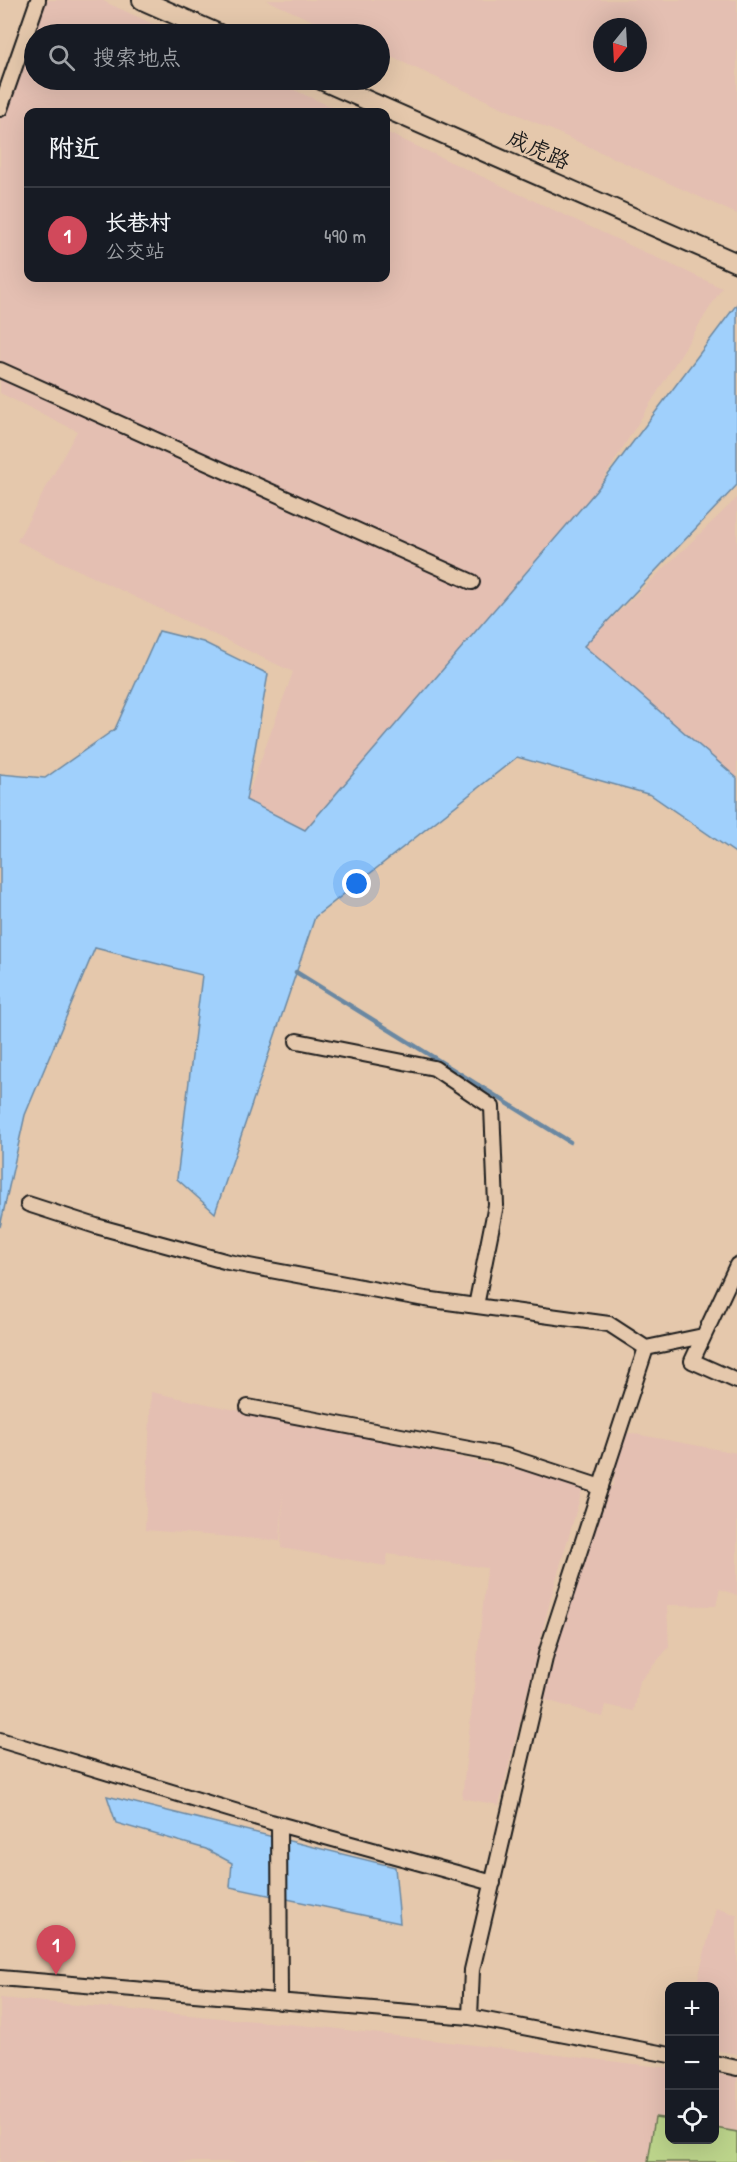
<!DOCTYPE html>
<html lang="zh">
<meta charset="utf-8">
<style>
:root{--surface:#171b24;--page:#20242c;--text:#f1f3f6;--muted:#9ea1a6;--line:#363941;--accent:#d1495b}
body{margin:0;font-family:"Patrick Hand","LXGW WenKai TC",sans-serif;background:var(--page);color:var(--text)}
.controls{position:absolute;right:18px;bottom:18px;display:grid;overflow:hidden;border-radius:12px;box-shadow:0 6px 24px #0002}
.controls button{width:54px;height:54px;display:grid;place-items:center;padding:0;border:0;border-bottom:2px solid var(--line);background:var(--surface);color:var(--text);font:30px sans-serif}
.compass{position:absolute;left:593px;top:18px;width:54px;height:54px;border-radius:50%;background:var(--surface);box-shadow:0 6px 24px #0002;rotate:198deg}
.you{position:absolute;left:357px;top:884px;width:21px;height:21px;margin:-15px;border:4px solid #fff;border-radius:50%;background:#1a73e8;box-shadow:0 0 0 9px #1a73e833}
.badge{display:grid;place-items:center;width:39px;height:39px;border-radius:50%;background:var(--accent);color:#fff;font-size:20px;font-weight:700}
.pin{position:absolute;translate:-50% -50px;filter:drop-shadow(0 2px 3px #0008)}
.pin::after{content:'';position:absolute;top:32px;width:21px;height:18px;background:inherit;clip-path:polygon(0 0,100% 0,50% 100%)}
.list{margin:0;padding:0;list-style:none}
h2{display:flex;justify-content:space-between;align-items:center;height:78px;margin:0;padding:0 24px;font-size:26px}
h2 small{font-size:20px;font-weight:400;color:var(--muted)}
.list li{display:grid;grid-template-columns:39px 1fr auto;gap:18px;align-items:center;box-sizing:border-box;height:96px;padding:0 24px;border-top:2px solid var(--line)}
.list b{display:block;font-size:22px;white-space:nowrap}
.list p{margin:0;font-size:20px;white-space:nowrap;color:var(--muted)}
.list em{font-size:20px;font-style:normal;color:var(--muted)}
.icon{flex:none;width:33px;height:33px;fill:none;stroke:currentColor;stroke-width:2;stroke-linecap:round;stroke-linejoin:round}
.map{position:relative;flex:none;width:737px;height:2162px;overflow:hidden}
.search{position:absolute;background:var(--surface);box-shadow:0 6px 24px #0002;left:24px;top:24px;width:366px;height:66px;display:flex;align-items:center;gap:15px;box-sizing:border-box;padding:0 21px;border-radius:33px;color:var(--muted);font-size:22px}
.panel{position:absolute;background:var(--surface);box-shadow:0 6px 24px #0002;left:24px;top:108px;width:366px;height:174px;border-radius:12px}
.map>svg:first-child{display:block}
.built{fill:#e4bfb2;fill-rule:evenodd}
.green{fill:#bcd48b;stroke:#6c7854;stroke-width:1.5}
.water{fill:#a0d0fc;stroke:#6b88a2;stroke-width:1.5}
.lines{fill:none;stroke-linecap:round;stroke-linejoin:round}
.stream{stroke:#6b88a2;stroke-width:4.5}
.street-casing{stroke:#1c1c1c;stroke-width:18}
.secondary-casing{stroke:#1c1c1c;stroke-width:22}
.street{stroke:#e5c8ac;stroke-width:14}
.secondary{stroke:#e5c8ac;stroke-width:18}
.labels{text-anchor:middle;stroke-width:5;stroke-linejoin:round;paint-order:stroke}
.street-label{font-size:22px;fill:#1c1c1c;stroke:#e5c8ac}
</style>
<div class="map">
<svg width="737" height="2162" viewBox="0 0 737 2162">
<rect width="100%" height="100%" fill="#e5c8ac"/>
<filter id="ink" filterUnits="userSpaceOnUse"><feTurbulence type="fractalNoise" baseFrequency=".0167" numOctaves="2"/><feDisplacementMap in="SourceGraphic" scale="12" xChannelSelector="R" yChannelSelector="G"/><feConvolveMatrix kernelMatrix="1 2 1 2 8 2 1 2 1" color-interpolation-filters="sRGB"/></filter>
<g filter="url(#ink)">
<path class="built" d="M42 0H101L175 34H34V80H272L343 112H28V278H386V132L722 288 596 491 305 830 246 800 293 672 17 541 77 431 0 393V117Z
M266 0H737V214L380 52V34H342ZM602 27H638V63H602Z
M737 498V778L583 646Z
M151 1392 584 1484 551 1597 499 1805 462 1798 487 1568 388 1554 386 1566 281 1548 283 1493 280 1541 145 1530Z
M619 1431 737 1453V1595L720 1589 716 1606 667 1605 669 1647 640 1681 634 1711 606 1705 603 1717 536 1697 601 1487 613 1486Z
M716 1908 737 1915V2054L715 2050 714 1986H696Z
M0 1998 321 2027 669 2068V2119L655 2117 648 2162H0Z
M715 2074 737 2077V2132L715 2128Z"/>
<path class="green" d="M655 2117 669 2119 670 2140H714L715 2128 737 2132V2162H648Z"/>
<path class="water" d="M737 304V485L584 646 737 778V854L651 795 517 757 315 917 215 1213 177 1179 202 975 95 948 25 1115 0 1227V774L45 778 115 729 159 631 203 642 268 674 246 800 305 830 596 491Z
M107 1796 395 1867 400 1923 230 1887 232 1863 206 1849 116 1823Z"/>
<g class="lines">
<path class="stream" d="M296 972 570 1142"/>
<defs>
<path id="street" d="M0 109 38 0
M0 370 472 582
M297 1041 434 1068 492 1107 496 1205 476 1306
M28 1204 96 1226 228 1262 425 1299 609 1324 646 1348
M737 1265 692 1361 737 1381
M248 1407 506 1456 601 1487
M0 1740 271 1822 493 1883
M279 1824 280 2002
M0 1978 470 2017 670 2055
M470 2017 472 1970 546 1654 646 1348 703 1336
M714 2063 737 2068"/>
<path id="secondary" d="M142 0 219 34
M321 80 737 263"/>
</defs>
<use href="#street" class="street-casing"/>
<use href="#secondary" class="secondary-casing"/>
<use href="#street" class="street"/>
<use href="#secondary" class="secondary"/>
</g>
</g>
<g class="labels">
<g class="street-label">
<text transform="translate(539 149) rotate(24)" y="8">成虎路</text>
</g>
</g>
</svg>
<div class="controls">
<button>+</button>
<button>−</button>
<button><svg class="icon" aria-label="locate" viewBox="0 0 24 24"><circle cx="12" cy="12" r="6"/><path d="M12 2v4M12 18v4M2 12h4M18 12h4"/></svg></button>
</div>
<svg class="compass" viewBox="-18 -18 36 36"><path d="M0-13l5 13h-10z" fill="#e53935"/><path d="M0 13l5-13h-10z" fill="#9ea1a6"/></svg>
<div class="you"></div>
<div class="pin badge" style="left:56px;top:1975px">1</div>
<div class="search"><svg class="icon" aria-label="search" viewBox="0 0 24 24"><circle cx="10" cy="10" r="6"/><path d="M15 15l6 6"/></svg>搜索地点</div>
<section class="panel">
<h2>附近<small></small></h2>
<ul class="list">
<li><span class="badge">1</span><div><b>长巷村</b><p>公交站</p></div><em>490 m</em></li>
</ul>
</section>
</div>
